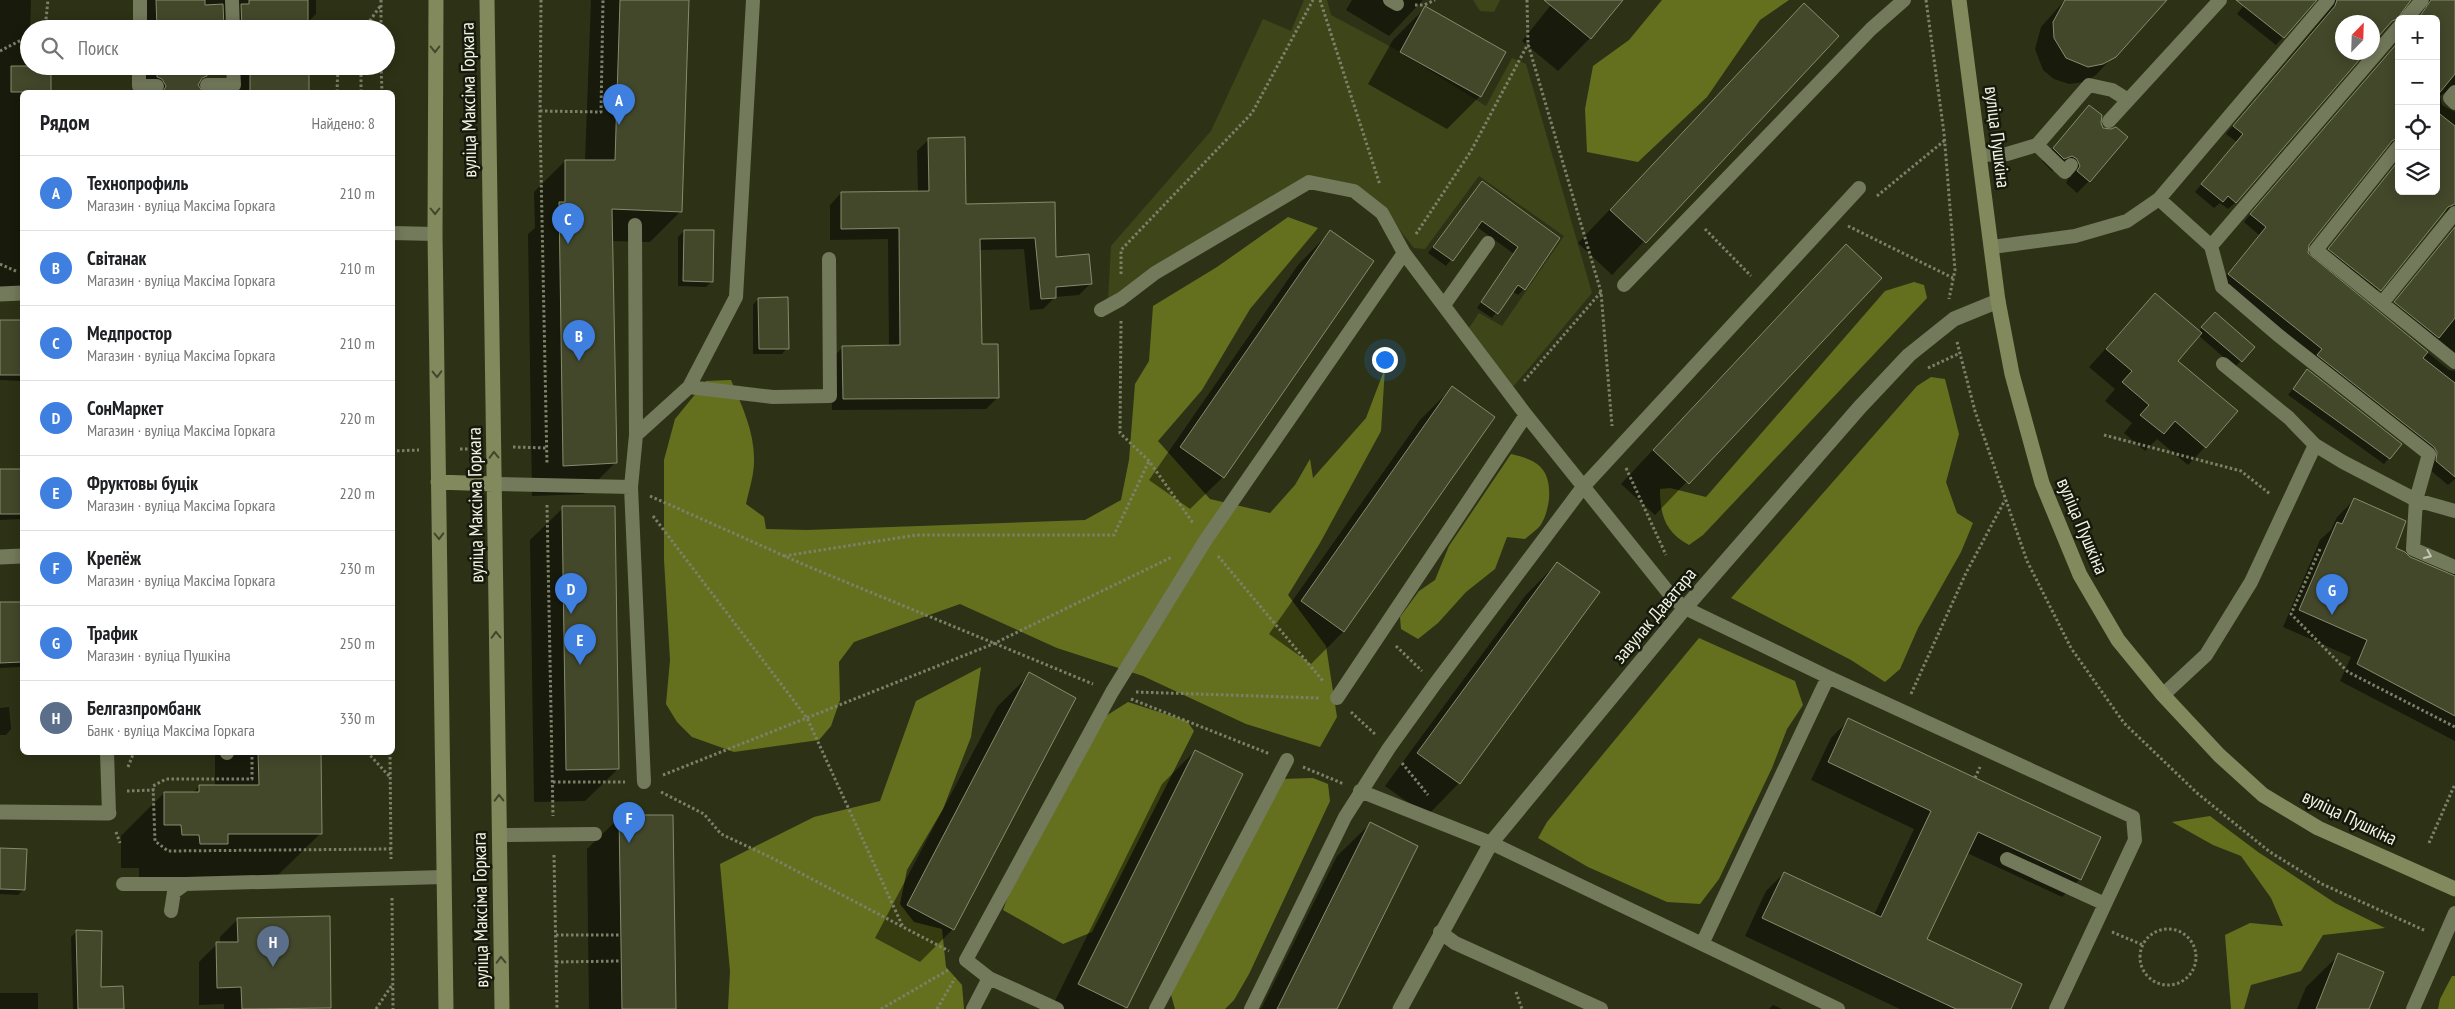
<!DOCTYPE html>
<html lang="ru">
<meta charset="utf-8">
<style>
:root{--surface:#fff;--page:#f6f6f6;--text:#202124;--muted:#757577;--line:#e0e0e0;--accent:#7e5081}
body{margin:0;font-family:"PT Sans Narrow",sans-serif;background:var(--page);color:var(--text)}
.controls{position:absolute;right:15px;top:15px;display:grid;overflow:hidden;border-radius:8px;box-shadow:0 2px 12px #0003}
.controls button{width:45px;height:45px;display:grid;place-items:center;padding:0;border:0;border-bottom:1px solid var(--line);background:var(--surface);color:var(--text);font:25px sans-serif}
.compass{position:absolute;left:2335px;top:15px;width:45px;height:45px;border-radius:50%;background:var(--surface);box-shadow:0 2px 12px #0003;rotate:23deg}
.you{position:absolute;left:1384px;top:359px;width:18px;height:18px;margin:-12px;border:4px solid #fff;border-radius:50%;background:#1a73e8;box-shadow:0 0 0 8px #1a73e833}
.badge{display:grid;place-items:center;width:32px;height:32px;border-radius:50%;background:var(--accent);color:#fff;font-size:16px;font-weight:700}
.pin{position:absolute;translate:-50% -41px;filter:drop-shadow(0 1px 2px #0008)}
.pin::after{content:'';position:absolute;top:26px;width:18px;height:15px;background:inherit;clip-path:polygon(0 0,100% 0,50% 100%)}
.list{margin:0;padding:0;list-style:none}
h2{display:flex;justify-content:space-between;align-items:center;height:65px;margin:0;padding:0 20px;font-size:21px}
h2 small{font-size:16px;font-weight:400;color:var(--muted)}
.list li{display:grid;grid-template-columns:32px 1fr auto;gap:15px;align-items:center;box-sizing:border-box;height:75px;padding:0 20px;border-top:1px solid var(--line)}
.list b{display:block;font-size:19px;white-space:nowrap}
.list p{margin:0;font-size:16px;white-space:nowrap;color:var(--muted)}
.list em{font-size:16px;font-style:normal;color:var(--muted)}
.icon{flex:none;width:28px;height:28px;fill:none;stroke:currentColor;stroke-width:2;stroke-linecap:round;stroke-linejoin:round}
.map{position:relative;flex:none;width:2455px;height:1009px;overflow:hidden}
.search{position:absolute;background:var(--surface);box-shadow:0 2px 12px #0003;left:20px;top:20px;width:375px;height:55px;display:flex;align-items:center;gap:12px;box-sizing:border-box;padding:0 18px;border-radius:28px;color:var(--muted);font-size:19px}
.panel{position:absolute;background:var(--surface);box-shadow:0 2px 12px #0003;left:20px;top:90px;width:375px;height:665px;border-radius:8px}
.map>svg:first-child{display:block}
.green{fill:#3e4519}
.forest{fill:#65701f}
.shadow{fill:#0007}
.building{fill:#43482b;stroke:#858c6c}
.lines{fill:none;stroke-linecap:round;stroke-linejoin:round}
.path{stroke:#7c8169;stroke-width:3;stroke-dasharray:2.5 2.5;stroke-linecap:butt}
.lane{stroke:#73795b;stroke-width:14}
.street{stroke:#73795b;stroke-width:15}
.secondary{stroke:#81895d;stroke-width:15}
.oneway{stroke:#41462c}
.oneway2{stroke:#c4c9b3}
.labels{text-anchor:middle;stroke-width:5;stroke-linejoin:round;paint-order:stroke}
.street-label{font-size:19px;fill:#f0f4e3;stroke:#16190c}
</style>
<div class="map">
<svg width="2455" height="1009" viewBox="0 0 2455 1009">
<rect width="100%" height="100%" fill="#2d3216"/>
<path class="green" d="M1304 0H1327L1331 15 1395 49 1486 106 1512 58 1526 64 1592 293 1513 387 1469 328 1479 313 1502 326 1564 236 1479 176 1425 249 1414 248 1377 202 1309 177 1108 300 1111 246 1211 131 1263 19 1291 31Z
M1473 0H1500L1494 12 1480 11Z"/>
<path class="forest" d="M1662 0H1789L1760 20 1707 97 1638 162 1587 152 1585 109 1593 66 1629 40Z
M1288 217 1318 228 1250 309 1202 390 1158 441 1210 499 1270 513 1295 485 1310 459 1313 478 1366 418 1385 368 1381 431 1320 543 1288 595 1326 646 1337 717 1320 747 1246 724 1143 676 1057 648 960 604 854 642 839 662 840 700 831 726 819 740 734 752 692 737 677 722 666 704 670 660 664 560V460L675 419 706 381 731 380C742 406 755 433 754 462 754 475 749 490 746 504L764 517 766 529 807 530 1085 520 1121 500 1129 460 1135 384 1149 361 1153 306 1217 267Z
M1914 282 1924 285 1927 298 1703 535 1689 545C1665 532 1660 515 1660 489L1670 488 1706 497 1885 291Z
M1931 377 1945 379 1959 434 1946 482 1957 513 1973 523 1961 552 1918 628 1900 669 1885 682 1851 660 1731 598 1917 386Z
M1511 454C1539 460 1551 470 1549 499 1548 508 1545 519 1540 526 1536 530 1530 535 1525 539L1507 537 1495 569 1466 592 1438 623 1418 639 1401 629 1400 617 1419 591 1435 580 1449 546Z
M1699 638 1795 681 1803 705 1787 729 1772 768 1719 879 1700 904 1667 902 1588 867 1538 838 1547 822Z
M981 667 971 737 943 809 907 870 900 904 914 922 942 929 946 967 962 985 964 1009H728L730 971 720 864 814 817 880 801 916 701Z
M1128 702 1187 721 1194 731 1092 932 1063 944 1003 910 1014 881 1101 719Z
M1313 778 1328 784 1330 801 1249 974 1234 1000 1225 1009H1175L1170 991 1281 779Z
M2210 816 2258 852 2335 903 2385 928 2323 935 2301 971 2251 985 2244 1009H2231L2225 935 2250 923 2283 926 2271 898 2241 856 2213 845 2172 822Z
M2452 976H2455V1009H2438L2440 999Z"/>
<path class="shadow" d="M0 0H31L29 66H49L50 92H22V286L0 288Z
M137 0H316V14L307 23V29H137Z
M591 0H688L681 211 650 242 611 241 615 463 584 494 532 496 528 234 535 228 534 192 565 161H585Z
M1352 0H1423L1389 36 1346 10Z
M1555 0H1622L1590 38 1558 71 1522 41Z
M2065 0H2165L2096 75 2084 82 2069 84 2054 79 2043 70 2035 49 2041 27Z
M2248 0H2316L2276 45 2237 14Z
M2325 0H2410L2386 27 2372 22H2342V52L2236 202 2228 209 2220 203 2214 208 2195 192 2237 142 2226 134 2330 9Z
M2419 0H2455V95L2449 90 2440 96 2442 105 2455 112V217L2448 211 2442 214 2372 297 2322 257 2399 160V191H2436V19H2418L2424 9Z
M1804 5 1838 37 1612 275 1578 243Z
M1426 7 1505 52 1480 96 1447 129 1368 84 1393 40Z
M2399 41V149L2393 144 2389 145 2308 244 2306 253 2449 370 2455 371V479L2448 485 2429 469 2431 460 2221 282 2259 235 2244 222Z
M137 66H205V76L197 86 201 92H138Z
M230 66H307L308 92H230Z
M2089 106V181L2077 193 2066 183 2068 179 2065 171 2059 168 2052 171 2042 161Z
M929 139 965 205 1054 204 1055 259 1091 283 1079 295 1055 297 1043 309 1030 310 1024 249 979 250 980 345 998 397 986 409 832 410 831 359 843 347H889L888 239 830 240V205L841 193 918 192 917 151Z
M1482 182 1558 238 1524 289 1518 295 1512 291 1492 318 1477 308 1514 254 1477 227 1446 266 1428 253Z
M2455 227V366L2388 310Z
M684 231 712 281 706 287 678 286V237Z
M1330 232 1223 477 1190 509 1149 480 1298 265Z
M1814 278H1881L1655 515 1621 484Z
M2155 294 2198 332 2209 319 2254 347 2235 367 2198 335 2177 361 2205 447 2188 465 2157 439 2145 451 2124 433 2132 423 2105 401 2115 389 2089 367Z
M758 299 787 348 782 354H753V305Z
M0 321 22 322V381L0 380Z
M2307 371 2400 444 2384 464 2288 395Z
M1452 388 1494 418 1343 632 1311 664 1269 634 1420 420Z
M0 470H22V519L0 520Z
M2354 500 2394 548 2409 558 2447 575 2455 557V741L2340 681 2351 657 2283 627 2320 540 2331 530 2337 517Z
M563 508 618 769 585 801 534 802 530 540Z
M1557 563 1598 593 1459 783 1427 816 1385 786 1525 596Z
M22 603V665L20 667 0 668V604Z
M1030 674 953 929 920 962 875 938 997 707Z
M9 707 11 729 6 735H0V708Z
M1849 720 2080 879 2062 897 1967 853 1926 940 2009 1009H1900L1745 936 1766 891 1784 873 1874 915 1914 829 1811 780 1831 738Z
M1195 751 1126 1007 1123 1009H1051L1162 784Z
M215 752H320L321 833 277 876 193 877 183 886 139 878V868H121V836L164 793H193L199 786H215Z
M620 817 675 1009H589L587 849Z
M1370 824 1335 1009H1261L1337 856Z
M0 849 24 889 18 895 0 894Z
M238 919 330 1007 328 1009H224V1004L199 1005V962L217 944H220V937Z
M77 931 99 988 123 1009H73L71 937Z
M2339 955 2368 1009H2297L2306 987Z
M0 993H38V1009H0Z
M1773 1005 1782 1009H1769Z"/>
<path class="building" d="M156 0H205V5L223 4 224 29H157Z
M249 0H308V29H242L241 4H249Z
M620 0H689L682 212 612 209 617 463 563 466 559 202H565V160H615Z
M1544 0H1623L1591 39Z
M2065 0H2167L2116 57 2103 64 2088 67 2066 58 2054 38 2053 22Z
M2236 0H2317L2284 38Z
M2337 0H2411L2397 19 2392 21 2372 44V22H2342V52H2366L2236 203 2228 196 2223 202 2201 184 2243 134 2233 126 2335 6Z
M2431 0H2455V74L2436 97V19H2418Z
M1804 3 1839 36 1646 243 1610 210Z
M1425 6 1506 52 1481 97 1400 52Z
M2399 41V137L2392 141 2309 245 2308 253 2428 352 2423 358 2455 383V477L2436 461 2437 452 2434 447 2317 355 2322 349 2228 274 2266 227 2250 214Z
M11 66H51V92H11Z
M157 66H206L207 76 202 78 198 85 203 92H163L166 86 162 79 157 77Z
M250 66H309V92H250Z
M2089 105 2102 115 2101 123 2103 128 2111 129 2116 127 2128 137 2090 182 2077 171 2080 166 2077 159 2072 156 2064 159 2053 148Z
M2436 111 2455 126V204L2448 207 2381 291 2328 249 2399 160V191H2436Z
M965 137 966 204 1055 202 1056 257 1089 254 1092 284 1056 287V298L1041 299 1035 238 980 239 982 344H998L999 398 843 399 842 346 900 345 899 228 841 229V192L929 191 928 138Z
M1482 181 1560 238 1525 290 1518 285 1498 314 1481 302 1518 247 1482 221 1453 261 1433 247Z
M2455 227V318L2439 338 2394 302Z
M684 230H714L713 282 683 281Z
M1330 230 1374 261 1224 478 1180 447Z
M1846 244 1882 278 1689 484 1653 450Z
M2155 293 2202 333 2178 361 2238 411 2206 448 2175 421 2164 434 2140 415 2149 405 2122 382 2132 371 2106 349Z
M788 297 789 349H759L758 298Z
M2215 312 2255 347 2242 362 2201 327Z
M0 320H22V375H0Z
M2307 369 2402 444 2390 459 2293 389Z
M1452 386 1495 417 1344 632 1301 601Z
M0 469H22V514H0Z
M2354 498 2406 521 2396 548 2405 552 2410 557 2455 576V716L2357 664 2367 640 2299 610 2337 522 2342 524Z
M562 506H615L619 769 566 770Z
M1557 562 1600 592 1460 784 1417 753Z
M0 602H22V662L0 663Z
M1029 672 1076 698 954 930 907 905Z
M1848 718 2101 837 2081 880 1978 832 1927 939 2022 984 2011 1009H1956L1762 918 1784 872 1881 917 1931 811 1828 762Z
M1195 750 1243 774 1127 1008 1078 984Z
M258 752H321L322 834H228V844H200L199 835H182L181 825H164V792H199V785H259Z
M619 815H673L676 1009H622Z
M1370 822 1418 846 1337 1009H1277Z
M0 848 27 849 25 890 0 889Z
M330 916 331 1008 242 1009 241 987 217 988 216 942H238L237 918Z
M76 930 102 931 101 987 123 986 124 1009H78Z
M2338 953 2384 972 2369 1009H2316Z"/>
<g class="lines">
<path class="path" d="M381 0V29
M541 0 540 120 547 465
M1320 0 1380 185
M1527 0 1528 44 1601 292 1612 426
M1926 0 1944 133 1955 270 1949 299
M1415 5H1424L1435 0
M45 29 48 0
M364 29 381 5
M0 51 29 36
M381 66 382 92
M337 92 338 66
M361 92V66
M540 111 601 112 603 0
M1877 196 1944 141
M1848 226 1953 278
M1705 229 1751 276
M1416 234 1471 151 1528 44
M0 264 18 272
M1121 274V250L1252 113 1313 0
M1121 321 1120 433 1149 461 1193 523
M1957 342 1975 411 2027 561 2071 648 2124 723 2197 793 2270 852 2322 884 2426 931
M1928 368 1958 354
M1524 381 1601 292
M2104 435 2241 471 2270 494
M513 447 547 448
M460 449H474
M392 451 419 450
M1626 468 1666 555
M650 496 807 566 1093 684
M547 505 553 816
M653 516 807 718 903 927 949 951
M2320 549 2291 614 2348 672 2455 727
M784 556 916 535H1114L1149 461
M1218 556 1323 681
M1396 646 1422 671
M1136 692 1319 698
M1911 694 1966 573 2005 500
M1131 699 1270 754
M1351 712 1376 735
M252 752V779H166L153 786 155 841 168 851 391 849
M367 752 390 777
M390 752 391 859
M1402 763 1428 795
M128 767 134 752
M1303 767 1344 784
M663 775 993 644 1172 557
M1975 778 1980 767
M553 782H625
M127 791 154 790
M661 792 704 814 721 834 770 857 903 927
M116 832 120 843
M2429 843 2455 784
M554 855 557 1009
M392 898 393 1009
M2140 957a28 28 0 1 1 56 0a28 28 0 1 1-56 0Z
M2112 932 2143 945
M556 935H621
M556 962 621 961
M1516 992 1522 1009
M376 1009 392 985
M881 1009 950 969
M937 1009 955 978"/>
<path class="lane" d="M232 0 233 29
M1390 0 1397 4
M2406 19 2422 0
M140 29V0
M139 66V86H157
M207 85H234L233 66
M2455 92 2450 98 2455 103
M2109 121 2220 0
M2037 145 2065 172 2071 165
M2399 146 2316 250 2455 362
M1980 155 2007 154 2037 145 2089 85 2112 90 2128 100
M2159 199 2211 246 2222 287 2278 335 2429 454 2416 500 2413 549 2455 567
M392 233 435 234
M2211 246 2399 27
M1992 247 2075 236 2127 221 2159 199 2328 0
M1624 285 1871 29 1904 0
M2382 303 2455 213
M1444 305 1488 243
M1101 310 1121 299 1155 273 1309 182 1354 191 1382 213 1404 253 1526 415 1672 597 1685 608 1828 677 2133 817 2135 840 2056 1009
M2223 364 2289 418 2315 445 2343 462 2416 500 2455 511
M689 387 773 397 830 396 829 259
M636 435 689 387 736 297 753 0
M494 484 631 487 636 435 635 225
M631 487 644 782
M2163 695 2206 655 2251 582 2315 445
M1337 698 1526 415
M107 752 109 813
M227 753V752
M1360 791 1491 843 1838 1009
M499 835 595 834
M2007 859 2105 904
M123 884H185
M171 911 174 892 185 884 444 877
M1440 932 1455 943 1601 1009
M1702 944 1828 677
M973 1009 989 978
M1057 1009 989 978 966 960 1112 692 1205 541 1404 253
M1156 1009 1287 760
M1251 1009 1345 817 1389 748 1435 684 1583 487 1859 188
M2413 1009 2455 913"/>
<path class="street" d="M0 294 22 293
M0 557 22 556
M0 812 109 813
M1400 1009 1491 843 1685 608 1860 407 1909 355 1954 319 1998 301"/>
<path class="secondary" d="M436 0 435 234 446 1009
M487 0 502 1009
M1959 0 1998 301 2012 374 2042 483 2080 575 2118 640 2163 695 2219 755 2263 795 2318 828 2455 889
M438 482 494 484"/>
</g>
<defs><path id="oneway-chevron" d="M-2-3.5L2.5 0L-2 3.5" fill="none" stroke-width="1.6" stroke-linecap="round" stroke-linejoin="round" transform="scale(1.25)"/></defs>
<g class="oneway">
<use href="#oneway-chevron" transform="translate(435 49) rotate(90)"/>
<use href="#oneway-chevron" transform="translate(435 211) rotate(90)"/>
<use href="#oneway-chevron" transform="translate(437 374) rotate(89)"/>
<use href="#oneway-chevron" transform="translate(494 455) rotate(-91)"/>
<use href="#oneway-chevron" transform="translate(439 536) rotate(89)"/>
<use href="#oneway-chevron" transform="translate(496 635) rotate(-91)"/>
<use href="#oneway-chevron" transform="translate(499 798) rotate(-91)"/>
<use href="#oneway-chevron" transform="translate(501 960) rotate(-91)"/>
</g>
<use class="oneway2" href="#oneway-chevron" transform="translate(2428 555) rotate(24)"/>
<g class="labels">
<g class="street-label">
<text transform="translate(468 100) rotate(-91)" y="7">вуліца Максіма Горкага</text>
<text transform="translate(1998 137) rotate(83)" y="7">вуліца Пушкіна</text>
<text transform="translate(475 505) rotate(-91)" y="7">вуліца Максіма Горкага</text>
<text transform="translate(2083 526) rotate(67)" y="7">вуліца Пушкіна</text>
<text transform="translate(1654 615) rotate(-50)" y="7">завулак Даватара</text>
<text transform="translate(2350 817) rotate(26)" y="7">вуліца Пушкіна</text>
<text transform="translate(480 910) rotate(-91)" y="7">вуліца Максіма Горкага</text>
</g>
</g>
</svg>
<div class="controls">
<button>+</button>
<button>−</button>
<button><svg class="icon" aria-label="locate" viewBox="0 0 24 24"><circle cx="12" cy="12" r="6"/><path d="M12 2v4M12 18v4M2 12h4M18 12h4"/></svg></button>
<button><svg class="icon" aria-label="layers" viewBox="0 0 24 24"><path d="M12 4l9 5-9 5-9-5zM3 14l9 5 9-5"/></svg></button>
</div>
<svg class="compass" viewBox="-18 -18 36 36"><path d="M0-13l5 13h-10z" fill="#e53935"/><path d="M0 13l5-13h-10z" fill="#757577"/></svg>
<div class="you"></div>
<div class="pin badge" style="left:619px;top:125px;background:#3f7fe0">A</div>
<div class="pin badge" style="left:579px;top:361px;background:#3f7fe0">B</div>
<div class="pin badge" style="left:568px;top:244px;background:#3f7fe0">C</div>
<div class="pin badge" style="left:571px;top:614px;background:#3f7fe0">D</div>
<div class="pin badge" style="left:580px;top:665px;background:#3f7fe0">E</div>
<div class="pin badge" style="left:629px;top:843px;background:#3f7fe0">F</div>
<div class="pin badge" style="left:2332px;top:615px;background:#3f7fe0">G</div>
<div class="pin badge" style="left:273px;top:967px;background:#5c6f8a">H</div>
<div class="search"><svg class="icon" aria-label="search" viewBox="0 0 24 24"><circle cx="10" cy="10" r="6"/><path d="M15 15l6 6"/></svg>Поиск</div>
<section class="panel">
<h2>Рядом<small>Найдено: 8</small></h2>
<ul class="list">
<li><span class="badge" style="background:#3f7fe0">A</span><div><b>Технопрофиль</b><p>Магазин · вуліца Максіма Горкага</p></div><em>210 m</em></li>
<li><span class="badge" style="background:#3f7fe0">B</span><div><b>Світанак</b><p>Магазин · вуліца Максіма Горкага</p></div><em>210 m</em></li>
<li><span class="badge" style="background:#3f7fe0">C</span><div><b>Медпростор</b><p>Магазин · вуліца Максіма Горкага</p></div><em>210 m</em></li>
<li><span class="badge" style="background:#3f7fe0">D</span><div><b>СонМаркет</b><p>Магазин · вуліца Максіма Горкага</p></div><em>220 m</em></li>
<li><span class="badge" style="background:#3f7fe0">E</span><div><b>Фруктовы буцік</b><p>Магазин · вуліца Максіма Горкага</p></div><em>220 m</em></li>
<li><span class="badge" style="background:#3f7fe0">F</span><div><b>Крепёж</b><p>Магазин · вуліца Максіма Горкага</p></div><em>230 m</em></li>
<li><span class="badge" style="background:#3f7fe0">G</span><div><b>Трафик</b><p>Магазин · вуліца Пушкіна</p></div><em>250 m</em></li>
<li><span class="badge" style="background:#5c6f8a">H</span><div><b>Белгазпромбанк</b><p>Банк · вуліца Максіма Горкага</p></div><em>330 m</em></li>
</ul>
</section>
</div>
